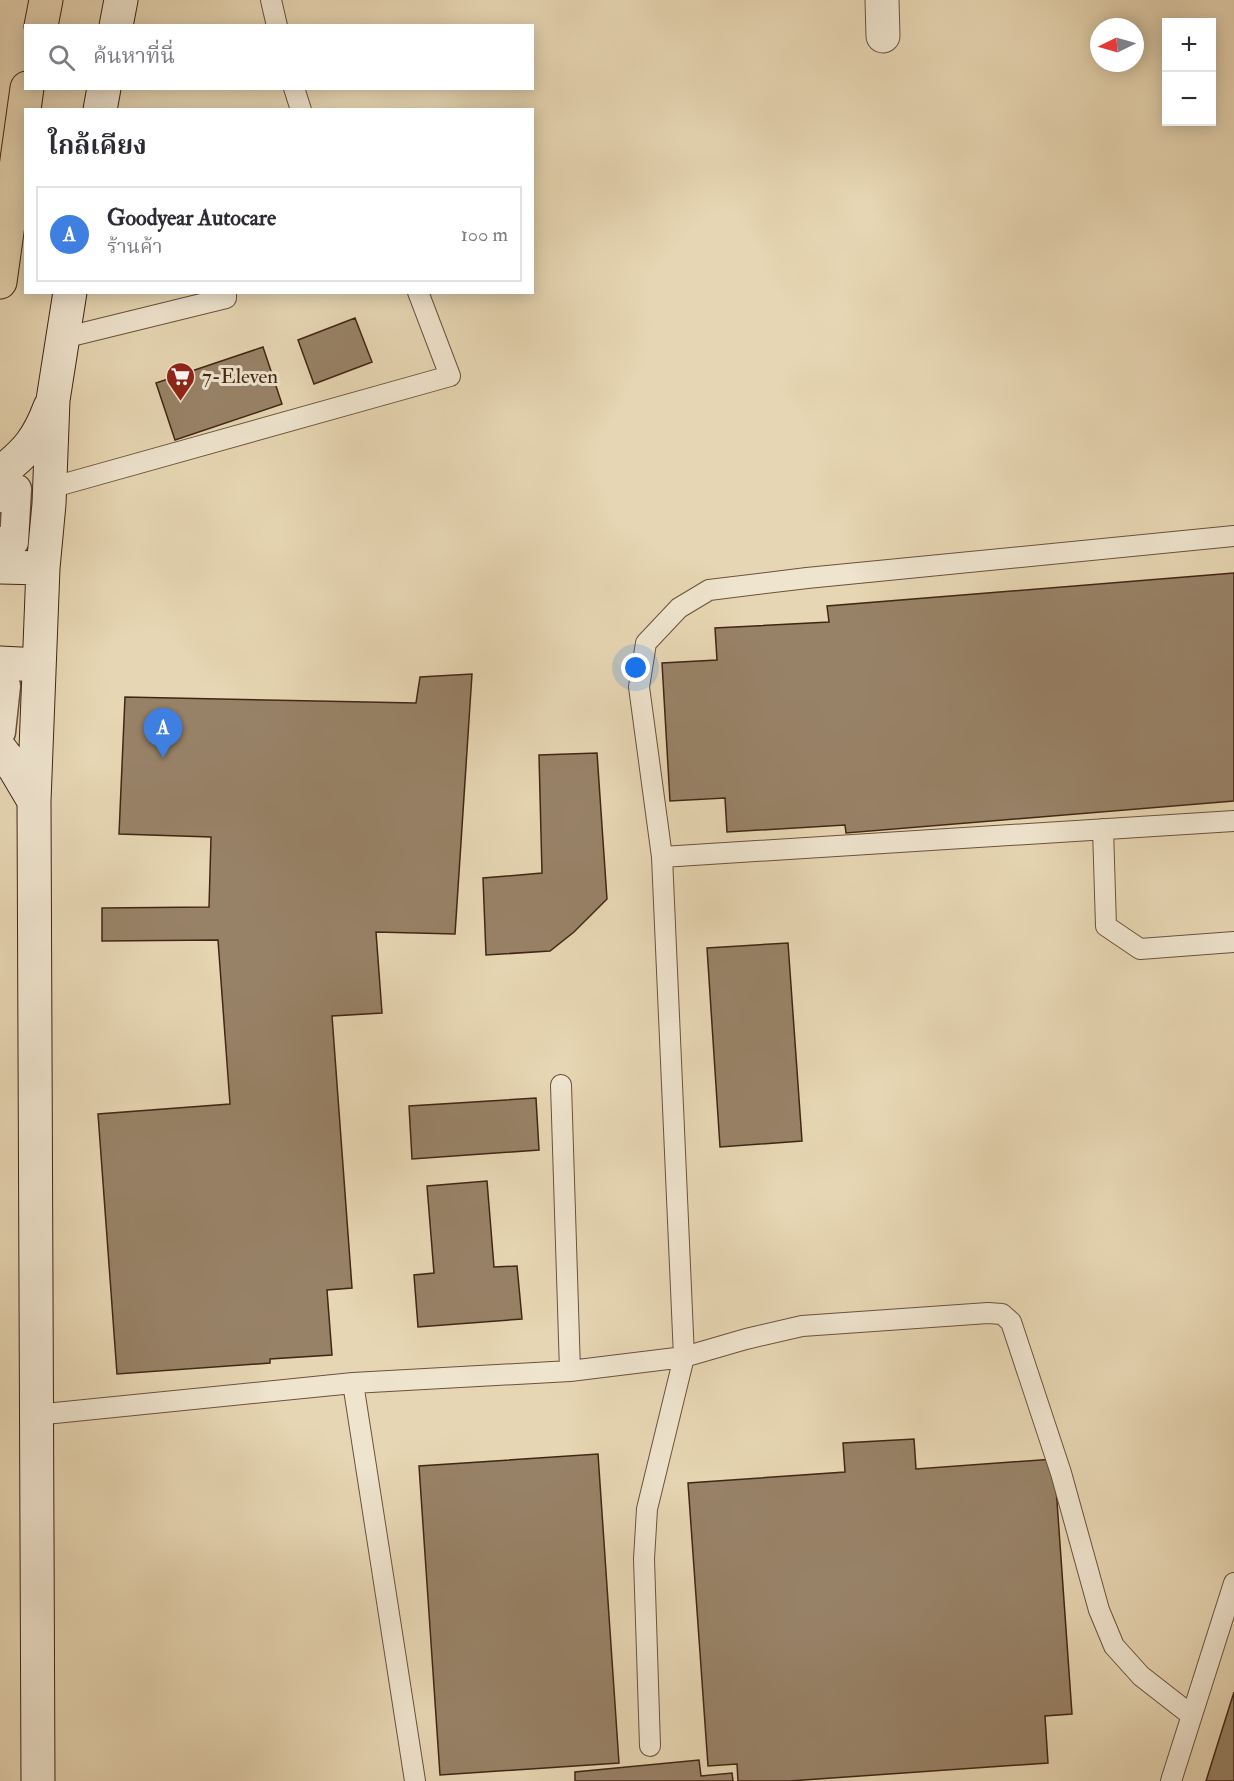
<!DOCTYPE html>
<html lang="th">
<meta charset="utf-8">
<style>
:root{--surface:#fff;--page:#f7f7f7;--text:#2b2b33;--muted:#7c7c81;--line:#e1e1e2;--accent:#8f2418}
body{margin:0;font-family:"IM FELL Double Pica","Noto Serif Thai",serif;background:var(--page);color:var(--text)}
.controls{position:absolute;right:18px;top:18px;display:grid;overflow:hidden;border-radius:0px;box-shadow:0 3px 15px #0003}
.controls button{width:54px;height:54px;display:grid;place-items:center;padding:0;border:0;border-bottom:2px solid var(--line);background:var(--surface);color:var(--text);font:30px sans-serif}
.compass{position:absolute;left:1090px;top:18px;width:54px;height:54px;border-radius:50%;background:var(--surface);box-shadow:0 3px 15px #0003;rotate:265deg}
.you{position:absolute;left:636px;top:668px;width:21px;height:21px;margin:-15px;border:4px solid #fff;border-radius:50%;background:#1a73e8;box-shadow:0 0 0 9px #1a73e833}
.badge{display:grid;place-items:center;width:39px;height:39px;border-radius:50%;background:var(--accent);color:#fff;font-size:20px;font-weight:700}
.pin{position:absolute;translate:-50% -50px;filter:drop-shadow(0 2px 3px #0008)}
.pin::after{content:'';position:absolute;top:32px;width:21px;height:18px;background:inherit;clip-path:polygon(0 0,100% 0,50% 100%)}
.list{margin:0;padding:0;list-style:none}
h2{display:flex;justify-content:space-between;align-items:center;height:78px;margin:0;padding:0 24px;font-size:26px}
h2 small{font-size:20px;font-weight:400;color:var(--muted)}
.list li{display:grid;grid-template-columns:39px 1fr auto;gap:18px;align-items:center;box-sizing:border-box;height:96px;margin:0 12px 12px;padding:0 12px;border:2px solid var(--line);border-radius:0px}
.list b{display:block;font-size:22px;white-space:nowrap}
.list p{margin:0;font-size:20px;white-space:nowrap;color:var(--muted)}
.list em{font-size:20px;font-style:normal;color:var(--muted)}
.icon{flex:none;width:33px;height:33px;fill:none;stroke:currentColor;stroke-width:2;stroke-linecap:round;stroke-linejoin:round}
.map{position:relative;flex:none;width:1234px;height:1781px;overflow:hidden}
.search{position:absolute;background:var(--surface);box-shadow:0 3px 15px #0003;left:24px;top:24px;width:510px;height:66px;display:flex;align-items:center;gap:15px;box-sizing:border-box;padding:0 21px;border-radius:0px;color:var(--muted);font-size:22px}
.panel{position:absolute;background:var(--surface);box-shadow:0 3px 15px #0003;left:24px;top:108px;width:510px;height:186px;border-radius:0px}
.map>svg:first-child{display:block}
.building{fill:#988267;stroke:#422614;stroke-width:1.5}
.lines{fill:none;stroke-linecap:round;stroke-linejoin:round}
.service-casing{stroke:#6b523c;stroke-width:22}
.pedestrian-casing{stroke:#6b523c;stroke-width:31}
.minor-casing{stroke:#6b523c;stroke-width:35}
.secondary-casing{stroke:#422614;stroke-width:35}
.trunk-casing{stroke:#422614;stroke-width:35}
.service{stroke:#efe4ce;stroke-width:20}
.pedestrian{stroke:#efe4ce;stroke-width:28}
.minor{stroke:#efe4ce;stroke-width:33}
.secondary{stroke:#efe4ce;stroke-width:33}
.trunk{stroke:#e7d6b3;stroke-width:33}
.labels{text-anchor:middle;stroke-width:6;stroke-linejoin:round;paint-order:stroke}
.poi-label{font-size:21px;fill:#422614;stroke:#efe4ce;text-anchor:start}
</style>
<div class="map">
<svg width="1234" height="1781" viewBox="0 0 1234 1781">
<rect width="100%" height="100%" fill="#e7d6b3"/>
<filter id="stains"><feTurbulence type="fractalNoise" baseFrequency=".00333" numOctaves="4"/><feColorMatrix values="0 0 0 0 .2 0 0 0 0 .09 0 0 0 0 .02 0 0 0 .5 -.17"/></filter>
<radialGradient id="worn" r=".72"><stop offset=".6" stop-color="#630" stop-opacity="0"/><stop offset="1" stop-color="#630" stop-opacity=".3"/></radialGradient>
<path class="building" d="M355 318 372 362 314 384 298 340Z
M263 347 282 404 175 440 156 383Z
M1234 573V801L846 833 845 825 727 832 725 798 670 801 662 663 717 660 715 628 829 622 827 606Z
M472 674 455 934 376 932 382 1013 332 1016 352 1288 327 1290 332 1355 270 1359V1363L117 1374 98 1114 230 1104 218 940 102 941V908L209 907 211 837 119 834 125 697 416 703 420 677Z
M597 753 607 899 574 932 550 951 486 955 483 878 542 873 539 755Z
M788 943 802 1141 720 1147 707 948Z
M536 1098 539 1150 412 1159 409 1106Z
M487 1181 494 1267 517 1266 522 1319 418 1327 414 1275 434 1273 427 1186Z
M914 1439 916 1469 1054 1459 1072 1714 1045 1716 1048 1763 789 1781H738L737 1764 708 1766 688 1483 845 1472 843 1443Z
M598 1454 619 1763 440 1775 419 1466Z
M1234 1692V1781H1206Z
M699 1760 701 1776 732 1773 733 1781H575V1772Z"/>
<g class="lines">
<defs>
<path id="service" d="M271 0 277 26
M294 88 301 110
M63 338 226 298V292
M50 488 450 376 418 292
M1103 829 1106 926 1140 949 1234 942
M662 857 639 687 646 643 679 608 709 590 807 578 1234 536
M561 1085 570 1371
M353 1383 415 1781
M35 1415 353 1383 570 1371 684 1357 662 857 1234 821
M650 1746 644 1559 647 1509 684 1357 746 1339 802 1326 988 1313 1002 1314 1011 1322 1061 1473 1099 1610 1114 1646 1141 1676 1191 1715
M1171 1781 1234 1583"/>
<path id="pedestrian" d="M0 498 17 489 14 542 0 541
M0 686H6L1 732"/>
<path id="minor" d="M882 0 883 36"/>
<path id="secondary" d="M116 26 121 0
M100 110 104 88
M0 473C27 452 38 439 50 407
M0 567 43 568
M0 663 39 665
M0 749 15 769 34 801
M38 1781 34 801 43 568 49 504 53 400 70 292"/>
<path id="trunk" d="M41 26 46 0
M0 282 27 88"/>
</defs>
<use href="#service" class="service-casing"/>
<use href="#pedestrian" class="pedestrian-casing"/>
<use href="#minor" class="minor-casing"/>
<use href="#secondary" class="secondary-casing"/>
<use href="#trunk" class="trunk-casing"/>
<use href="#service" class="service"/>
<use href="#pedestrian" class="pedestrian"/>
<use href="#minor" class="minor"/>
<use href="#secondary" class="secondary"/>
<use href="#trunk" class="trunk"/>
</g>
<defs>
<symbol id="supermarket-pin" viewBox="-11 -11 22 30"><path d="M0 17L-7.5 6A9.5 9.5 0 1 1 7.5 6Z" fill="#8f2418" stroke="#efe4ce"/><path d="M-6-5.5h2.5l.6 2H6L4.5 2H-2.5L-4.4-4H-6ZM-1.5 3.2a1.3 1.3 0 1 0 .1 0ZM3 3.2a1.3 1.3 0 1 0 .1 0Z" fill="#fff"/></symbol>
</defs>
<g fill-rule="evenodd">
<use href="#supermarket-pin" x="164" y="360" width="33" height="45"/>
</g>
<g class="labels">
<g class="poi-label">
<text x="202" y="383">7-Eleven</text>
</g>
</g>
<rect width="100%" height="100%" filter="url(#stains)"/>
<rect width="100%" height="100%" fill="url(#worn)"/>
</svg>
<div class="controls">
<button>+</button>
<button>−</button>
</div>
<svg class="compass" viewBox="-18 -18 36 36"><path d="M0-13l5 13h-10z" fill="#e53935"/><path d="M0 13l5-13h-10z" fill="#7c7c81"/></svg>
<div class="you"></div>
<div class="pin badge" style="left:163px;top:758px;background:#3f7fe0">A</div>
<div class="search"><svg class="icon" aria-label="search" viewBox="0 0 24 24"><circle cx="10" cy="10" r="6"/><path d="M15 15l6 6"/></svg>ค้นหาที่นี่</div>
<section class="panel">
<h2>ใกล้เคียง<small></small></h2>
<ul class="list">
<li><span class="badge" style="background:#3f7fe0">A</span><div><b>Goodyear Autocare</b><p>ร้านค้า</p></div><em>100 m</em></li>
</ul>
</section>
</div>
